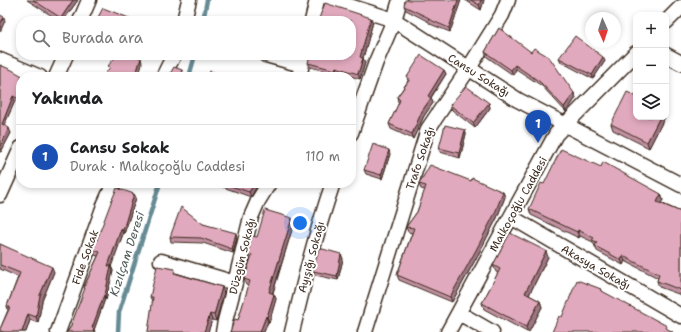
<!DOCTYPE html>
<html lang="tr">
<meta charset="utf-8">
<style>
:root{--surface:#fff;--page:#f6f6f6;--text:#202124;--muted:#757577;--line:#e0e0e0;--accent:#c8321e}
body{margin:0;font-family:"Shantell Sans",sans-serif;background:var(--page);color:var(--text)}
.controls{position:absolute;right:12px;top:12px;display:grid;overflow:hidden;border-radius:8px;box-shadow:0 2px 6px #0003}
.controls button{width:36px;height:36px;display:grid;place-items:center;padding:0;border:0;border-bottom:1px solid var(--line);background:var(--surface);color:var(--text);font:20px sans-serif}
.compass{position:absolute;left:585px;top:12px;width:36px;height:36px;border-radius:50%;background:var(--surface);box-shadow:0 2px 6px #0003;rotate:177deg}
.you{position:absolute;left:300px;top:223px;width:14px;height:14px;margin:-10px;border:3px solid #fff;border-radius:50%;background:#1a73e8;box-shadow:0 0 0 6px #1a73e833}
.badge{display:grid;place-items:center;width:26px;height:26px;border-radius:50%;background:var(--accent);color:#fff;font-size:13px;font-weight:700}
.pin{position:absolute;translate:-50% -33px;filter:drop-shadow(0 1px 2px #0008)}
.pin::after{content:'';position:absolute;top:21px;width:14px;height:12px;background:inherit;clip-path:polygon(0 0,100% 0,50% 100%)}
.list{margin:0;padding:0;list-style:none}
h2{display:flex;justify-content:space-between;align-items:center;height:52px;margin:0;padding:0 16px;font-size:17px}
h2 small{font-size:13px;font-weight:400;color:var(--muted)}
.list li{display:grid;grid-template-columns:26px 1fr auto;gap:12px;align-items:center;box-sizing:border-box;height:64px;padding:0 16px;border-top:1px solid var(--line)}
.list b{display:block;font-size:15px;white-space:nowrap}
.list p{margin:0;font-size:13px;white-space:nowrap;color:var(--muted)}
.list em{font-size:13px;font-style:normal;color:var(--muted)}
.icon{flex:none;width:22px;height:22px;fill:none;stroke:currentColor;stroke-width:2;stroke-linecap:round;stroke-linejoin:round}
.map{position:relative;flex:none;width:681px;height:332px;overflow:hidden}
.search{position:absolute;background:var(--surface);box-shadow:0 2px 6px #0003;left:16px;top:16px;width:340px;height:44px;display:flex;align-items:center;gap:10px;box-sizing:border-box;padding:0 14px;border-radius:16px;color:var(--muted);font-size:15px}
.panel{position:absolute;background:var(--surface);box-shadow:0 2px 6px #0003;left:16px;top:72px;width:340px;height:116px;border-radius:16px}
.map>svg:first-child{display:block}
.lines{fill:none;stroke-linecap:round;stroke-linejoin:round}
.stream{stroke:#668b94;stroke-width:4.5}
.street-casing{stroke:#3b2a1e;stroke-width:17}
.street{stroke:#fff;stroke-width:14}
.wall{fill:#c291a3;stroke:#3b2a1e}
.shaded-wall{fill:#9e7684;stroke:#3b2a1e}
.building{fill:#e1a9bd;stroke:#3b2a1e}
.labels{text-anchor:middle;stroke-width:4;stroke-linejoin:round;paint-order:stroke}
.street-label{font-size:11px;fill:#3b2a1e;stroke:#fff}
.water-label{font-size:12px;font-style:italic;fill:#505b59;stroke:#fff}
</style>
<div class="map">
<svg width="681" height="332" viewBox="0 0 681 332">
<rect width="100%" height="100%" fill="#fff"/>
<filter id="ink" filterUnits="userSpaceOnUse"><feTurbulence type="fractalNoise" baseFrequency=".025" numOctaves="2"/><feDisplacementMap in="SourceGraphic" scale="8" xChannelSelector="R" yChannelSelector="G"/><feConvolveMatrix kernelMatrix="1 2 1 2 8 2 1 2 1" color-interpolation-filters="sRGB"/></filter>
<g filter="url(#ink)">
<g class="lines">
<path class="stream" d="M203 21 207 0
M189 77 195 55
M118 332 119 312 160 183"/>
<defs>
<path id="street" d="M330 0 394 20 518 100 681 185
M80 21 89 0
M184 21 189 0
M312 21 317 0
M666 22 681 7
M266 55 302 65
M666 55 681 63
M0 60 40 77
M56 77 66 55
M163 77 174 55
M299 77 304 55
M351 133 376 62 394 20 400 0
M0 195 21 148
M511 217 681 316
M161 261 235 283
M459 313 492 332
M58 332 105 203 114 183
M223 332 225 321 235 283 251 217 258 201 269 183
M292 332C304 282 316 232 333 183
M365 332 428 129 469 68 502 15 508 0
M448 332 556 134 636 53"/>
</defs>
<use href="#street" class="street-casing"/>
<use href="#street" class="street"/>
</g>
<path class="wall" d="M27 0H78L63 21H60Z
M461 0 450 32 430 24 429 22 406 10 404 6Z
M465 0H484L481 10Z
M373 22 363 58 365 63 360 79 337 72 336 74 310 67 308 63Z
M499 28 574 93 576 98 566 112 542 86 516 69 513 75 487 57 485 52Z
M559 58 605 61 593 79 561 62Z
M0 65 21 77V104L15 101 4 125 11 133 1 152H0Z
M444 70 446 74 431 98 433 103 424 116 413 139 391 129 389 124 399 103 398 102 397 97 408 81 407 77Z
M489 103 490 108 475 128 452 110 450 105Z
M665 117 649 148 613 130 611 124Z
M465 130 466 134 460 158 440 152 439 148Z
M390 154 382 179 366 174 364 170Z
M471 181 503 192 505 197 497 218 478 255 452 302 399 280 397 275 412 233 408 232 406 227 417 212 425 190 421 189 419 184Z
M219 183H259L251 197 220 186Z
M134 194 136 198 124 234H123L111 266 113 271 106 300 105 299 94 330 95 332H67L70 328 85 290 84 287 98 256 95 255 93 250Z
M661 194 663 200 661 203 681 212V295L659 287 657 281 658 278 625 261 623 265 597 251 593 242 580 236 579 238 531 215 529 209Z
M294 223 273 293 274 294 276 299 269 323 268 322 264 332H230L238 320 249 286 246 285 244 279 250 259 248 253 257 237Z
M203 224 237 237 233 253 203 243 171 242 170 237Z
M0 244 54 272 42 301 38 323 30 320 26 332H0V329L8 310 7 306 18 277 0 269Z
M341 254 343 259 338 280 315 275 313 271Z
M548 257 529 295 540 301 542 307 529 332H527L484 309 482 303 498 273 496 272 493 265Z
M176 273 222 287 224 293 216 321 212 320 208 332H148L153 303 150 297Z"/>
<path class="shaded-wall" d="M73 0H78L63 21H62L61 18Z
M458 0H461L450 32 449 28Z
M481 0H484L481 10 479 5Z
M4 17 5 21 0 32V24Z
M371 18 373 22 362 62 360 57Z
M603 57 605 61 593 79 592 75Z
M141 58 142 63 139 77H135Z
M363 58 365 63 360 79 358 74Z
M515 65 516 69 513 75 511 70Z
M336 67 337 72 336 74 335 70Z
M182 70 184 75 183 77H180Z
M444 70 446 74 429 100 428 96Z
M574 93 576 98 566 112 564 107Z
M13 96 15 101 3 128 2 124Z
M431 98 433 103 424 116 413 139 412 134 422 111Z
M489 103 490 108 475 128 473 123Z
M660 117H665L649 148 647 142Z
M9 128 11 133 1 152 0 150V147Z
M465 130 466 134 460 158 459 153Z
M389 150 390 154 382 179 381 175Z
M255 183H259L251 197 249 192Z
M503 192 505 197 497 218 478 255 452 302 450 297Z
M134 194 136 198 124 234 123 230Z
M661 194 663 200 659 207 657 202Z
M292 218 294 223 271 298 269 292Z
M121 229 123 234 110 270 108 266Z
M578 230 580 236 579 238 577 232Z
M236 233 237 237 233 253 232 249Z
M546 251 548 257 527 299 525 293Z
M341 254 343 259 338 280 337 276Z
M623 256 625 261 623 265 621 260Z
M111 266 113 271 106 300 105 295Z
M52 267 54 272 42 301 38 323 36 317 40 295Z
M222 287 224 293 216 321 214 315Z
M274 294 276 299 269 323 267 317Z
M104 295 105 299 94 330 95 332H93L92 328Z
M540 301 542 307 529 332H528L526 327Z
M28 314 30 320 26 332H22Z
M210 314 212 320 208 332H204Z
M266 316 268 322 264 332H260Z"/>
<path class="building" d="M33 0H73L61 18Z
M405 0H458L449 28 428 19 429 18 404 6Z
M471 0H481L479 5Z
M325 3 371 18 360 57 363 58 358 74 336 67 335 70 308 63 310 55H351V21H318Z
M103 8 129 18 128 21H96Z
M0 15 4 17 0 24Z
M499 28 531 52 534 48 549 57 574 93 564 107 540 82 515 65 511 70 485 52Z
M575 36 603 57 592 75 559 58Z
M117 55H133L141 58 135 77H131L128 75 127 77H103L110 67 108 66Z
M421 55 444 70 428 96 431 98 422 111 412 134 389 124 400 100 397 97 410 79 407 77Z
M0 65 12 70 24 77H21V100L13 96 2 124 9 128 0 147Z
M174 67 182 70 180 77H168Z
M210 71 228 77H208Z
M466 86 489 103 473 123 450 105Z
M627 92 636 96V117H660L647 142 611 124Z
M445 125 465 130 459 153 439 148Z
M373 144 389 150 381 175 364 170Z
M561 149 601 167 603 162 661 194 657 202 681 212V290L657 281 659 274 623 256 621 260 595 246 597 242 592 240 594 238 578 230 577 232 529 209 541 183 544 184Z
M430 165 471 181 472 178 503 192 495 213 476 250 450 297 397 275 414 228 406 227 417 212 426 186 419 184Z
M222 183H255L249 192Z
M117 188 134 194 123 230 121 229 108 266H111L105 295H104L92 328 94 329 93 332H67L70 328 85 288 84 287 100 252 93 250 111 202Z
M181 207 203 224 236 233 232 249 201 238 170 237Z
M265 210 292 218 269 292 274 294 267 317 266 316 260 332H230L235 319 238 320 250 281 244 279 252 255 248 253 252 236 257 237Z
M510 233 546 251 525 293 540 301 526 327 482 303 500 269 493 265Z
M0 244 52 267 40 295 36 317 28 314 22 332H4L0 331V329L10 307 7 306 20 273 0 265Z
M319 248 341 254 337 276 313 271Z
M157 266 175 269 174 273 222 287 214 315 210 314 204 332H148L153 297H150Z
M577 280 601 289 600 290 667 326 666 328 673 332H552L559 316 562 317Z"/>
</g>
<g class="labels">
<g class="street-label">
<text transform="translate(479 75) rotate(32)" y="4">Cansu Sokağı</text>
<text transform="translate(420 158) rotate(-71)" y="4">Trafo Sokağı</text>
<text transform="translate(518 204) rotate(-61)" y="4">Malkoçoğlu Caddesi</text>
<text transform="translate(242 256) rotate(-76)" y="4">Düzgün Sokağı</text>
<text transform="translate(85 257) rotate(-70)" y="4">Fide Sokak</text>
<text transform="translate(311 257) rotate(-75)" y="4">Ayışığı Sokağı</text>
<text transform="translate(596 267) rotate(30)" y="4">Akasya Sokağı</text>
</g>
<g class="water-label">
<text transform="translate(127 254) rotate(-72)" y="4">Kızılçam Deresi</text>
</g>
</g>
</svg>
<div class="controls">
<button>+</button>
<button>−</button>
<button><svg class="icon" aria-label="layers" viewBox="0 0 24 24"><path d="M12 4l9 5-9 5-9-5zM3 14l9 5 9-5"/></svg></button>
</div>
<svg class="compass" viewBox="-18 -18 36 36"><path d="M0-13l5 13h-10z" fill="#e53935"/><path d="M0 13l5-13h-10z" fill="#757577"/></svg>
<div class="you"></div>
<div class="pin badge" style="left:538px;top:143px;background:#1a4fb4">1</div>
<div class="search"><svg class="icon" aria-label="search" viewBox="0 0 24 24"><circle cx="10" cy="10" r="6"/><path d="M15 15l6 6"/></svg>Burada ara</div>
<section class="panel">
<h2>Yakında<small></small></h2>
<ul class="list">
<li><span class="badge" style="background:#1a4fb4">1</span><div><b>Cansu Sokak</b><p>Durak · Malkoçoğlu Caddesi</p></div><em>110 m</em></li>
</ul>
</section>
</div>
